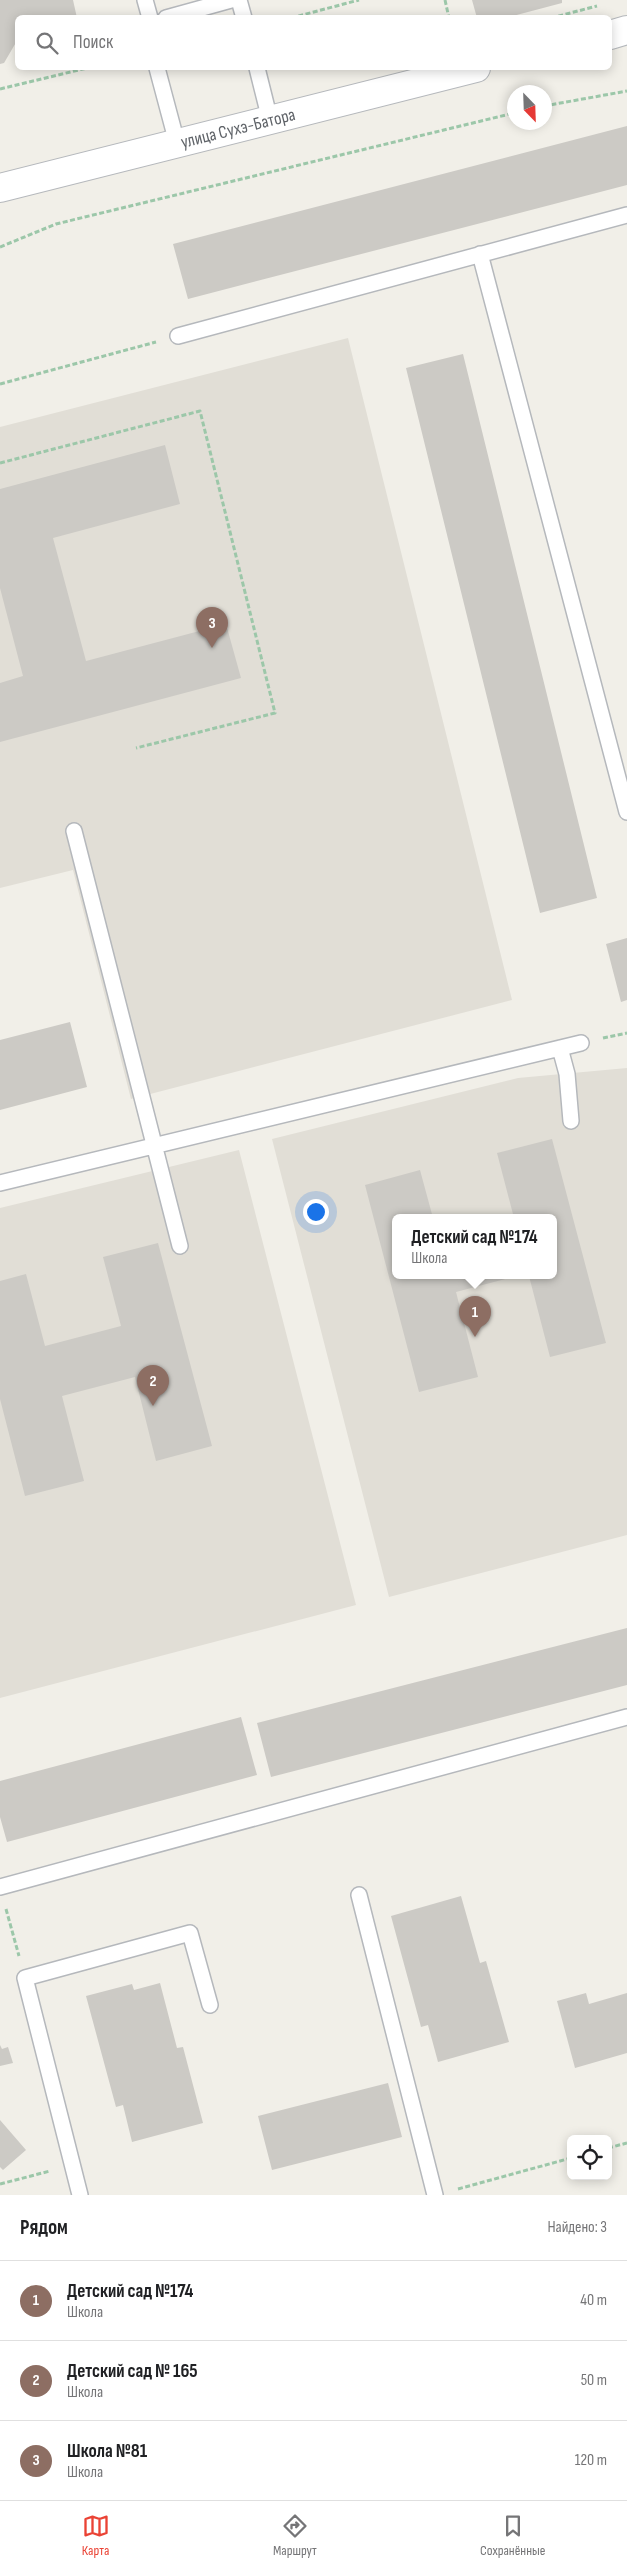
<!DOCTYPE html>
<html lang="ru">
<meta charset="utf-8">
<style>
:root{--surface:#fff;--page:#f6f6f6;--text:#202124;--muted:#757577;--line:#e0e0e0;--accent:#ea4335}
body{margin:0;font-family:"Sofia Sans Condensed",sans-serif;background:var(--page);color:var(--text)}
.controls{position:absolute;right:15px;bottom:15px;display:grid;overflow:hidden;border-radius:8px;box-shadow:0 2px 12px #0003}
.controls button{width:45px;height:45px;display:grid;place-items:center;padding:0;border:0;border-bottom:1px solid var(--line);background:var(--surface);color:var(--text);font:25px sans-serif}
.compass{position:absolute;left:507px;top:85px;width:45px;height:45px;border-radius:50%;background:var(--surface);box-shadow:0 2px 12px #0003;rotate:157deg}
.you{position:absolute;left:315px;top:1211px;width:18px;height:18px;margin:-12px;border:4px solid #fff;border-radius:50%;background:#1a73e8;box-shadow:0 0 0 8px #1a73e833}
.badge{display:grid;place-items:center;width:32px;height:32px;border-radius:50%;background:var(--accent);color:#fff;font-size:16px;font-weight:700}
.pin{position:absolute;translate:-50% -41px;filter:drop-shadow(0 1px 2px #0008)}
.pin::after{content:'';position:absolute;top:26px;width:18px;height:15px;background:inherit;clip-path:polygon(0 0,100% 0,50% 100%)}
.popup{position:absolute;left:392px;top:1214px;width:165px;height:65px;box-sizing:border-box;display:grid;place-content:center;border-radius:8px;background:var(--surface);filter:drop-shadow(0 1px 4px #0005);font-size:16px;white-space:nowrap;color:var(--muted)}
.popup b{font-size:19px;color:var(--text)}
.popup::after{content:'';position:absolute;left:50%;top:100%;margin-left:-10px;border:10px solid transparent;border-top-color:var(--surface)}
.list{margin:0;padding:0;list-style:none}
h2{display:flex;justify-content:space-between;align-items:center;height:65px;margin:0;padding:0 20px;font-size:21px}
h2 small{font-size:16px;font-weight:400;color:var(--muted)}
.list li{display:grid;grid-template-columns:32px 1fr auto;gap:15px;align-items:center;box-sizing:border-box;height:80px;padding:0 20px;border-top:1px solid var(--line)}
.list b{display:block;font-size:19px;white-space:nowrap}
.list p{margin:0;font-size:16px;white-space:nowrap;color:var(--muted)}
.list em{font-size:16px;font-style:normal;color:var(--muted)}
.icon{flex:none;width:28px;height:28px;fill:none;stroke:currentColor;stroke-width:2;stroke-linecap:round;stroke-linejoin:round}
.map{position:relative;flex:none;width:627px;height:2195px;overflow:hidden}
.search{position:absolute;background:var(--surface);box-shadow:0 2px 12px #0003;left:15px;right:15px;top:15px;height:55px;display:flex;align-items:center;gap:12px;box-sizing:border-box;padding:0 18px;border-radius:8px;color:var(--muted);font-size:19px}
.sheet{height:305px;background:var(--surface)}
nav{display:flex;justify-content:space-around;align-items:center;box-sizing:border-box;height:70px;border-top:1px solid var(--line);background:var(--surface);font-size:14px;color:var(--muted)}
nav a{display:grid;justify-items:center;gap:2px}
nav .on{color:var(--accent)}
.map>svg:first-child{display:block}
.education{fill:#e1ded6;fill-rule:evenodd}
.building{fill:#cccac5}
.lines{fill:none;stroke-linecap:round;stroke-linejoin:round}
.service-casing{stroke:#b5b8bc;stroke-width:18}
.minor-casing{stroke:#b5b8bc;stroke-width:30}
.path{stroke:#9cc7a9;stroke-width:3;stroke-dasharray:5 2.5;stroke-linecap:butt}
.service{stroke:#fff;stroke-width:15}
.minor{stroke:#fff;stroke-width:28}
.labels{text-anchor:middle;stroke-width:4.5;stroke-linejoin:round;paint-order:stroke}
.street-label{font-size:18px;fill:#5f6368;stroke:#fff}
</style>
<div class="map">
<svg width="627" height="2195" viewBox="0 0 627 2195">
<rect width="100%" height="100%" fill="#f1efe8"/>
<path class="education" d="M348 338 512 1000 131 1099 73 870 0 888V427Z
M627 1068V1535L389 1597 272 1139 518 1078ZM396 1218H554V1276H396Z
M239 1150 356 1605 0 1698V1208Z"/>
<path class="building" d="M0 0H73L77 18H18V39L4 63 0 64Z
M472 0H562V3L505 18H477Z
M627 126V185L188 299 173 244Z
M463 354 597 898 540 913 406 368Z
M165 445 180 504 53 538 86 661 226 624 241 678 0 742V683L23 676 0 588V489Z
M627 938V1000L621 1002 606 944Z
M70 1022 87 1087 0 1110V1040Z
M552 1139 606 1343 550 1357 529 1276H554V1218H514L497 1153Z
M420 1170 433 1218H396V1276H517L456 1292 478 1377 419 1392 365 1185Z
M158 1243 212 1446 156 1461 135 1377 62 1396 84 1481 25 1496 0 1399V1281L26 1274 45 1346 121 1326 103 1257Z
M627 1628V1685L271 1777 257 1723Z
M241 1717 257 1775 7 1842 0 1817V1781Z
M461 1896 480 1963 486 1961 509 2042 438 2062 428 2025 421 2027 391 1916Z
M160 1983 177 2048 183 2047 203 2123 132 2142 123 2105 116 2107 86 1996 132 1984 134 1990Z
M586 1993 589 2004 627 1993V2053L575 2068 557 2001Z
M0 2045 2 2049 8 2047 13 2063 0 2066Z
M388 2083 402 2137 272 2170 258 2116Z
M0 2120 26 2150 3 2170 0 2167Z"/>
<g class="lines">
<defs>
<path id="service" d="M145 0 150 18
M239 0 244 18
M166 18 231 0
M157 68 177 143
M257 68 270 120
M480 254 627 812
M178 336 627 215
M74 831 180 1246
M560 1048 567 1074 571 1121
M0 1183 581 1043
M0 1887 627 1717
M359 1895 435 2195
M80 2195 25 1978 190 1933 210 2005"/>
<path id="minor" d="M610 35 627 30
M0 188 476 68"/>
</defs>
<use href="#service" class="service-casing"/>
<use href="#minor" class="minor-casing"/>
<path class="path" d="M445 0 449 18
M291 18 359 0
M551 18 597 6
M0 89 87 68
M544 106 627 91
M0 247 56 224 514 113
M0 384 156 342
M0 463 200 411 275 713 136 748
M603 1038 627 1033
M6 1909 19 1956
M608 2148 627 2143
M0 2184 50 2171
M458 2189 571 2158"/>
<use href="#service" class="service"/>
<use href="#minor" class="minor"/>
</g>
<g class="labels">
<g class="street-label">
<text transform="translate(238 128) rotate(-14)" y="6">улица Сухэ-Батора</text>
</g>
</g>
</svg>
<div class="controls">
<button><svg class="icon" aria-label="locate" viewBox="0 0 24 24"><circle cx="12" cy="12" r="6"/><path d="M12 2v4M12 18v4M2 12h4M18 12h4"/></svg></button>
</div>
<svg class="compass" viewBox="-18 -18 36 36"><path d="M0-13l5 13h-10z" fill="#e53935"/><path d="M0 13l5-13h-10z" fill="#757577"/></svg>
<div class="you"></div>
<div class="pin badge" style="left:475px;top:1337px;background:#8d6e63">1</div>
<div class="popup"><b>Детский сад №174</b>Школа</div>
<div class="pin badge" style="left:153px;top:1406px;background:#8d6e63">2</div>
<div class="pin badge" style="left:212px;top:648px;background:#8d6e63">3</div>
<div class="search"><svg class="icon" aria-label="search" viewBox="0 0 24 24"><circle cx="10" cy="10" r="6"/><path d="M15 15l6 6"/></svg>Поиск</div>
</div>
<section class="sheet">
<h2>Рядом<small>Найдено: 3</small></h2>
<ul class="list">
<li><span class="badge" style="background:#8d6e63">1</span><div><b>Детский сад №174</b><p>Школа</p></div><em>40 m</em></li>
<li><span class="badge" style="background:#8d6e63">2</span><div><b>Детский сад № 165</b><p>Школа</p></div><em>50 m</em></li>
<li><span class="badge" style="background:#8d6e63">3</span><div><b>Школа №81</b><p>Школа</p></div><em>120 m</em></li>
</ul>
</section>
<nav>
<a class="on"><svg class="icon" aria-label="map" viewBox="0 0 24 24"><path d="M3 6l6-2 6 2 6-2v14l-6 2-6-2-6 2zM9 4v14M15 6v14"/></svg>Карта</a>
<a><svg class="icon" aria-label="directions" viewBox="0 0 24 24"><path d="M12 3l9 9-9 9-9-9zM9 14v-3h6M13 9l2 2-2 2"/></svg>Маршрут</a>
<a><svg class="icon" aria-label="saved" viewBox="0 0 24 24"><path d="M7 4h10v16l-5-4-5 4z"/></svg>Сохранённые</a>
</nav>
